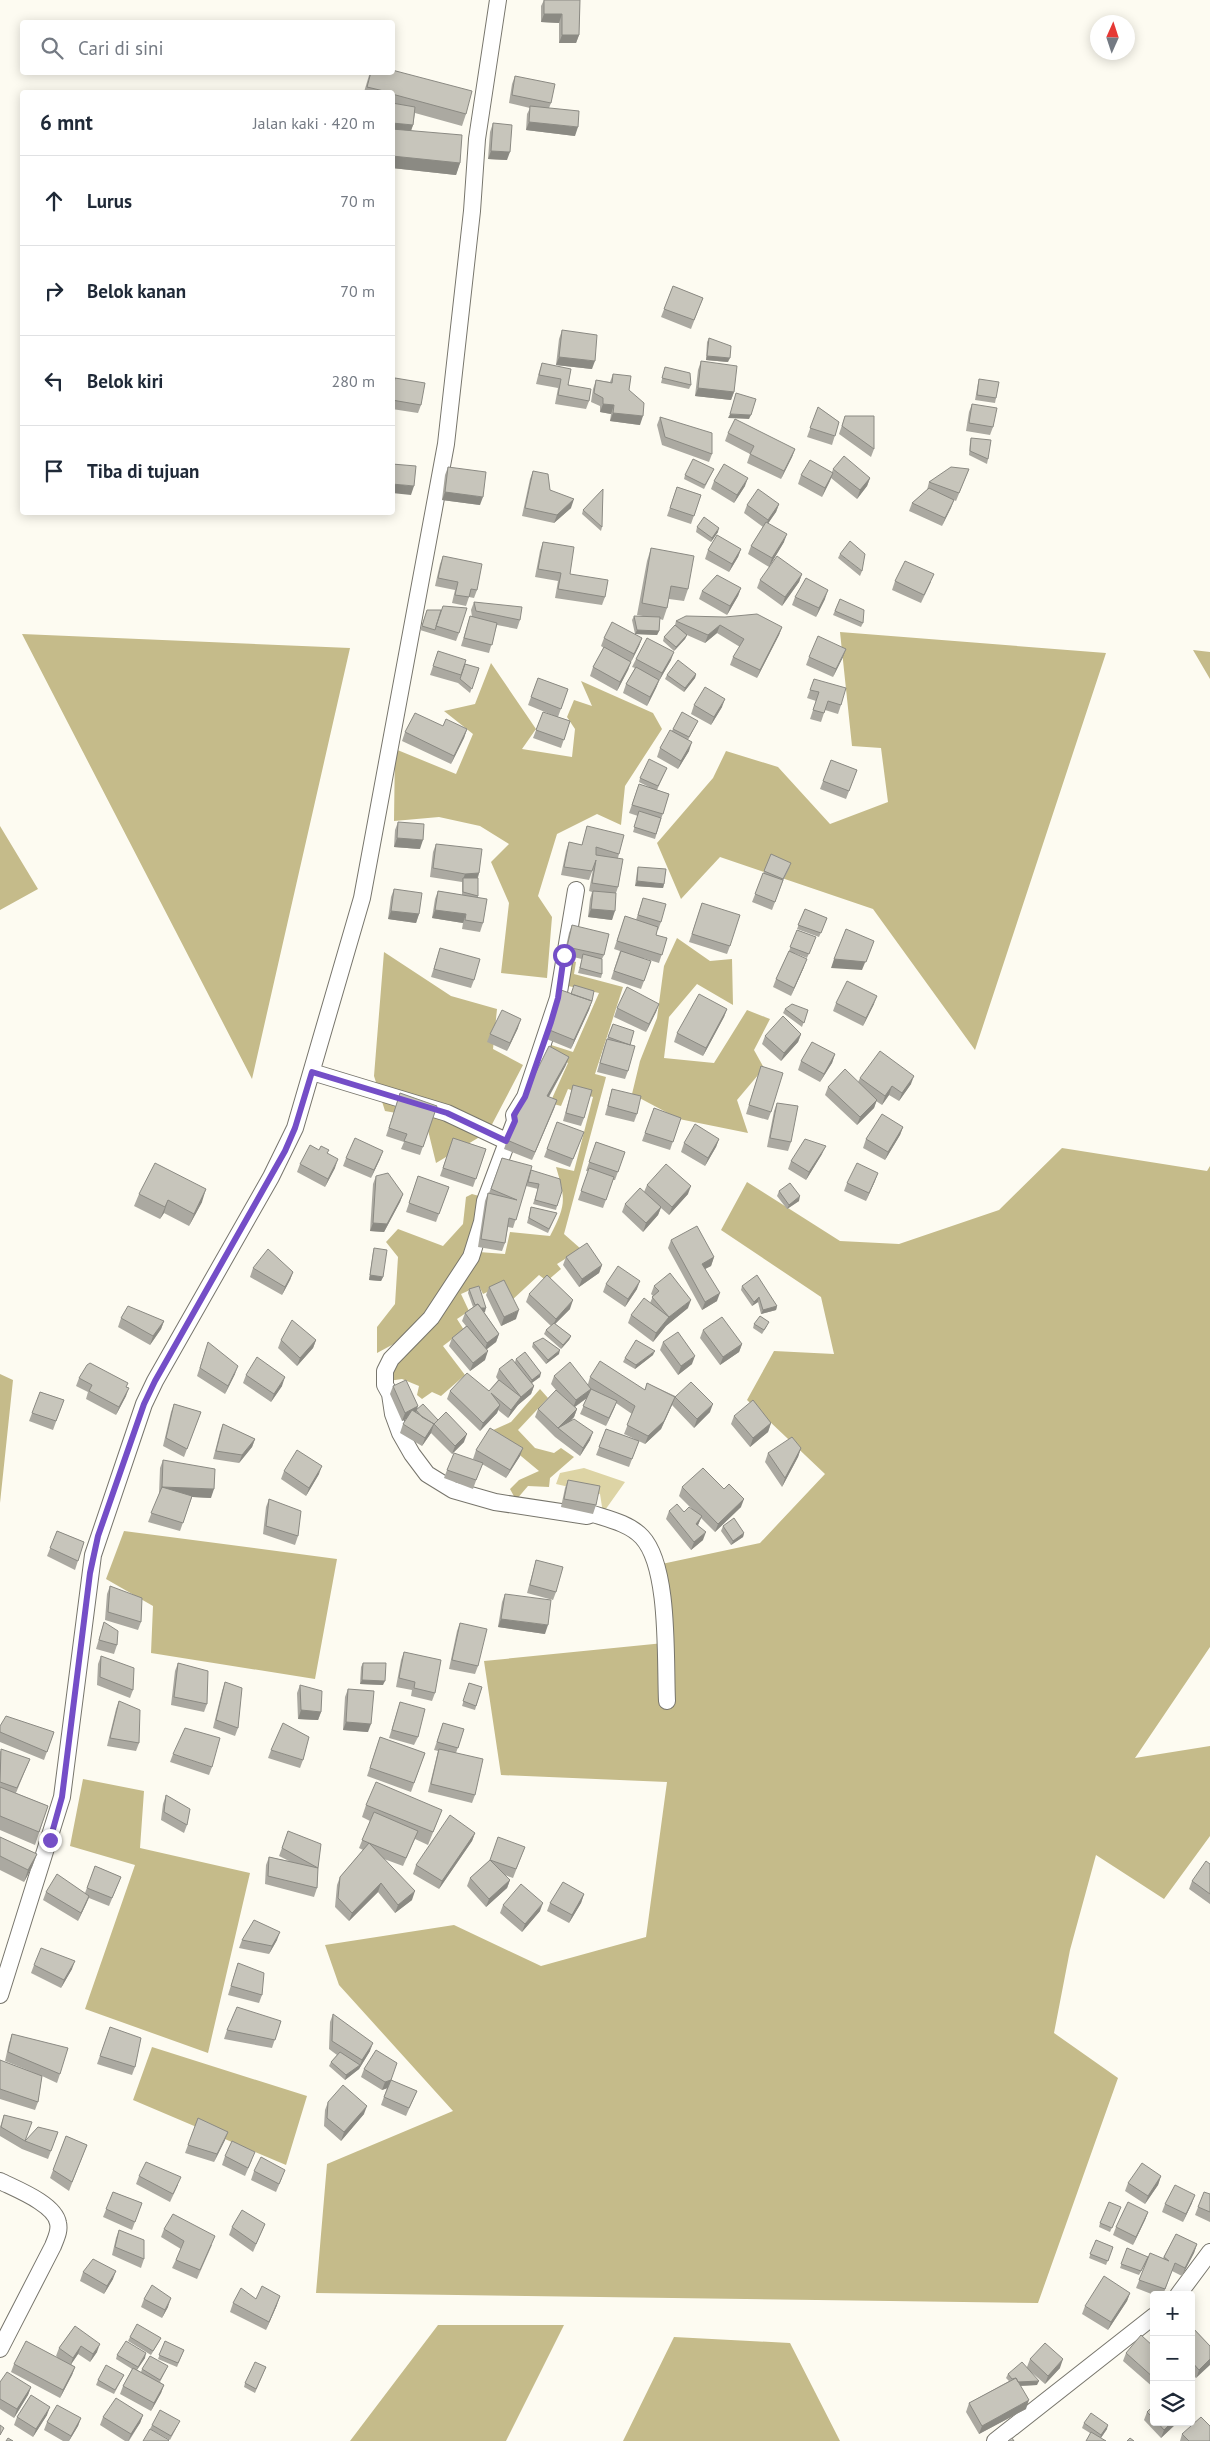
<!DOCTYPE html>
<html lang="id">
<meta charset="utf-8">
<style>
:root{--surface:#fff;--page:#f2f2f3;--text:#1f2937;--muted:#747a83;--line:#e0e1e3}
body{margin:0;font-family:"PT Sans",sans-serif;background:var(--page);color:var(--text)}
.controls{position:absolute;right:15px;bottom:15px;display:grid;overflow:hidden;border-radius:5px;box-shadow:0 2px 12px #0003}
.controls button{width:45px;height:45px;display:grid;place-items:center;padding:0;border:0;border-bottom:1px solid var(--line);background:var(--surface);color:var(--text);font:25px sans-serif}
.compass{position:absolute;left:1090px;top:15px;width:45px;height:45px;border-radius:50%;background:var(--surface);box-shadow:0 2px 12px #0003;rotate:3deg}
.stop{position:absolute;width:15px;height:15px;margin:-11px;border:4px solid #744ec7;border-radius:50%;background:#fff}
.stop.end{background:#744ec7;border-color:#fff;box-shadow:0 1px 5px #0008}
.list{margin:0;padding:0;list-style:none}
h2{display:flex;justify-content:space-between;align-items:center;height:65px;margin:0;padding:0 20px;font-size:21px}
h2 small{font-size:16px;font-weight:400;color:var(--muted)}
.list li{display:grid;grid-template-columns:32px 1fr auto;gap:15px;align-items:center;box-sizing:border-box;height:90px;padding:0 20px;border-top:1px solid var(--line)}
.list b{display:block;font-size:19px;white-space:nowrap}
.list em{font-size:16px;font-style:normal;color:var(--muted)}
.icon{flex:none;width:28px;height:28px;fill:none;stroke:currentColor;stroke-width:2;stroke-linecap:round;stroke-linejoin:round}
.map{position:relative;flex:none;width:1210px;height:2441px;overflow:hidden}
.search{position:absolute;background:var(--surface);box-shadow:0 2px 12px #0003;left:20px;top:20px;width:375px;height:55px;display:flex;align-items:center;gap:12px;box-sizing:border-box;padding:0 18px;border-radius:5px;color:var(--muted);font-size:19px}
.panel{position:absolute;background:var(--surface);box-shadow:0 2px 12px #0003;left:20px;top:90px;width:375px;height:425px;border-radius:5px}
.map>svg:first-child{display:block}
.green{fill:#ddd4a5}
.forest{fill:#c5bb8a}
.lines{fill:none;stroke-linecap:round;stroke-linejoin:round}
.street-casing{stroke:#77756c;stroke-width:18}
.street{stroke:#fff;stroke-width:16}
.wall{fill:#aba9a1}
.shaded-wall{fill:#8b8a83}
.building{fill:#c7c5bb;stroke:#8b8a83}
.route{stroke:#744ec7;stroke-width:6}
</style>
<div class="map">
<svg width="1210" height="2441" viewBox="0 0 1210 2441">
<rect width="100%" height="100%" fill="#fdfbf1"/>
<path class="green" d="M584 1468 625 1482 603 1513 600 1494 556 1484 560 1473Z"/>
<path class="forest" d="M840 632 1106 653 975 1050 873 909 720 857 681 899 657 843 713 778 726 751 778 767 830 824 888 802 881 748 852 746Z
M22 634 350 648 252 1079Z
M1193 650 1210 652V679Z
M491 663 536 729 522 749 572 757 575 729 567 717 574 700 592 706 581 681 653 713 662 729 625 786 621 825 597 814 557 834 538 896 552 917 547 978 501 973 509 903 491 862 509 844 480 826 439 817 394 821 395 749 456 774 473 734 444 711 475 704Z
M0 826 38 889 0 910Z
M677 938 710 961 732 959 733 1005 697 984 669 1017 664 1058 714 1063 747 1010 770 1019 754 1050 764 1068 737 1100 748 1133 679 1119 632 1094 640 1061 657 1018 664 966Z
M384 952 451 996 497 1009 493 1049 523 1065 488 1132 436 1163 425 1118 385 1111 374 1076Z
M567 959 576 962 574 974 623 987 595 1074 606 1077 605 1081 564 1234 581 1249 557 1264 561 1269 547 1281 539 1275 511 1301 502 1285 483 1294 479 1286 461 1294 469 1311 457 1319 464 1330 443 1346 465 1375 441 1396 432 1392 422 1399 417 1395 419 1386 402 1379 388 1381 389 1371 479 1252 505 1254 510 1232 550 1236C566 1205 566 1200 556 1167L574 1171 593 1097 568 1089 561 1106 550 1103 568 1063 545 1051 548 1044 573 1052 599 993 564 985Z
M1062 1148 1207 1171 1210 1166V1647L1135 1758 1210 1746V1836L1164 1899 1096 1855 1070 1950 1054 2033 1118 2078 1038 2303 316 2293 327 2164 453 2111 339 1985 325 1945 454 1925 541 1966 646 1937 667 1782 501 1775 484 1661 664 1643 657 1565 760 1543 825 1474 747 1400 774 1351 834 1354 821 1297 721 1230 747 1182 840 1241 899 1244 999 1210Z
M472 1194 479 1196 477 1239 416 1332 377 1353V1327L395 1304 398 1257 386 1242 398 1229 443 1246 463 1224 466 1197Z
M0 1374 13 1380 0 1503Z
M540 1389 548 1398 518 1430 535 1448 554 1453 561 1448 574 1457 550 1478 549 1487 528 1486 516 1500 510 1489 519 1480 539 1471 491 1431 511 1422Z
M124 1531 337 1559 315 1679 151 1653 153 1606 106 1579Z
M83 1779 144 1791 140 1848 250 1873 208 2053 85 2009 135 1865 70 1846Z
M152 2047 307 2096 286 2165 133 2100Z
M438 2325H564L506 2441H350Z
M674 2337 790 2343 840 2441H623Z"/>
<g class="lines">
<defs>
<path id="street" d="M576 890 558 998 525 1097 514 1115 515 1121 485 1201 482 1222 471 1257 431 1318 391 1359 385 1371V1385L390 1394 393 1414 400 1433 412 1454 427 1474 453 1490 495 1502 587 1516 593 1514C609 1519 630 1524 642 1537 670 1567 665 1660 667 1701
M312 1072 447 1113 506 1141
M0 1995 62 1797 93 1555 144 1404 155 1381 271 1177 295 1128 362 898 446 444 472 211 477 139 498 0
M0 2181C16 2189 55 2204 58 2223 60 2231 56 2238 53 2246L0 2349
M1178 2295 1210 2252
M995 2441 1154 2316"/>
</defs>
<use href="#street" class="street-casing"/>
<use href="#street" class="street"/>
</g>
<path class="wall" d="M544 0H580L579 35 576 43H559V23L541 22V6Z
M370 72H392L466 114 462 126 415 113 413 125 411 131 460 163 456 175 392 168V92H364Z
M515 76 551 103 549 108 575 136 526 130 527 114 530 108 509 103 512 84Z
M493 123 507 160 488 159 490 132Z
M673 286 703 298 691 329 661 317Z
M562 330 592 369 556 365 559 339Z
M709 338 728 362 706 360 707 342Z
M701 361 734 392 731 400 695 396 698 370Z
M542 363 589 401 586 409 555 404 558 388 536 384 539 372Z
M665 367 691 385 689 389 661 383Z
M613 374 629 390 640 425 610 421 611 414 600 412V406L591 402 593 389 596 380 610 382Z
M395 378 421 405 418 413 392 409V386Z
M979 379 996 398 995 403 975 400 978 383Z
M972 404 993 427 990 435 966 431 969 412Z
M818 407 839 422 832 445 807 437Z
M845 416 874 449 871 457 839 434Z
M660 417 712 454 709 462 662 445 657 425Z
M728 433 795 449 792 457 781 479 747 463 750 454 725 441Z
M971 438 988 459 987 464 969 455 970 442Z
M448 467 480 505 442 500 445 475Z
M714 469 704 489 684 479 685 475Z
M833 469 870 478 867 486 857 499 831 478 822 497 798 484 801 475 832 472Z
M969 469 956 501 954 500 942 526 909 511 912 503 927 490 929 482Z
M533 471 550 490 571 508 554 523 522 516 530 479Z
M714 481 745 486 734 503 711 489Z
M677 487 701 495 691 524 667 516Z
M779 504 776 512 768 523 784 542 769 567 748 554 751 546 763 527 744 513 747 505Z
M583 510 602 527 601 531 582 514Z
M697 527 718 532 711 542 696 532Z
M543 542 570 574 605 597 602 605 555 598 558 581 535 577 540 551Z
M651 548 688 589 684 601 669 599 667 608 663 620 660 619 659 631 657 635 635 634 632 620 634 616H643L637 615 647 561Z
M741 549 738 557 729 572 705 559 708 550Z
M840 554 862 571 860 576 838 558Z
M443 556 477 590 474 598 469 597 466 606 452 603 455 590 435 586 440 564Z
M802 574 799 582 782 606 757 588 760 580Z
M895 581 931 582 921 603 892 590Z
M741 588 738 596 727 615 699 599 702 591Z
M795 597 825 599 816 617 792 605Z
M840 599 863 623 861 627 833 615Z
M474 602 520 620 517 629 497 625 489 653 461 646 470 616 472 617 471 610Z
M427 610 459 633 456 641 420 630Z
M676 621 782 627 779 635 757 678 730 665 733 657 740 647 717 633 705 643 687 635 685 639 674 651 663 641 664 637 675 625Z
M604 638H642L639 646 631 662 628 670 617 691 590 676 593 667 604 648 601 646Z
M438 651 465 664 479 668 470 693 458 683 430 675Z
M809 657H843L833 677 806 665Z
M636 659 671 660 659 681 656 688 647 706 623 693 626 684 635 668 632 667Z
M696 674 695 678 684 692 665 679 667 675Z
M538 678 568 689 558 717 570 721 561 748 533 738 543 712 557 717 528 705Z
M814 679 841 705 838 714 825 710 821 722 810 719 816 701 807 698Z
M694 705 722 707 711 725 691 714Z
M698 721 688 740 689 751 678 769 657 757 660 748 673 729Z
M467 729 464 738 451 764 402 741 405 732Z
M831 760 857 770 846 799 820 789Z
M667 768 657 790 669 794 655 839 633 832 638 816 629 813 639 784 651 788 639 782 640 778Z
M398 822 420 849 394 847 395 830Z
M587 826 619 854 618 858V887L616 893 612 920 588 917 590 899 592 892 589 891 593 869 589 880 561 875 566 851 569 842 582 845Z
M436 844 479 873 478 878V897L483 923 480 932 462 929 463 923 432 918 435 899 438 891 462 895V882L430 877 433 852Z
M771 854 790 867 783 881 772 910 752 902Z
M638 867 664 884 663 888 635 886 637 871Z
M394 889 419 914 416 923 388 919 391 897Z
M643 898 661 922 658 930H657L656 935 667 938 659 963 643 958 644 981 641 989 611 979 620 951 614 949 625 916 636 920Z
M702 903 730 946 727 954 689 942Z
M805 909 827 918 819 937 797 929Z
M572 925 604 955 602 959V974L601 978 578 973 582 959 564 955 569 933Z
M797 930 816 937 807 958 794 953 804 967 791 996 773 987 776 979 789 951Z
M440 948 474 980 471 988 431 977Z
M561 990 592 1001 589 1010 571 1049 544 1038Z
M836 1003 874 1004 863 1026 833 1011Z
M659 1004 656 1012 646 1032 614 1017 617 1008Z
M727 1009 724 1017 703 1056 674 1042 677 1033Z
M785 1009 808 1010 802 1027 783 1013Z
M613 1024 630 1045 628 1071 625 1079 597 1072 604 1047Z
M518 1028 507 1051 487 1042 490 1034Z
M801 1034 798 1042 781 1061 762 1044 765 1036Z
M835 1054 832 1063 820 1082 798 1070 801 1061Z
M566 1065 549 1097 557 1100 532 1160 504 1149 507 1140Z
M761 1066 771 1112 768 1120 746 1114Z
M860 1078 911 1084 899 1101 889 1095 882 1105 876 1101 874 1108 857 1125 825 1095 828 1087 858 1082Z
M573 1085 584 1118 581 1126 563 1121Z
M612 1089 637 1114 634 1122 605 1115Z
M400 1093 437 1106 420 1155 401 1149 404 1142 386 1136Z
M777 1103 791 1142 788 1151 767 1147 774 1111Z
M654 1108 681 1118 670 1150 642 1141Z
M903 1127 900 1135 885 1160 863 1148 866 1139Z
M584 1132 570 1167 544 1157 547 1149Z
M453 1138 486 1149 473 1187 440 1176Z
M719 1139 716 1147 705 1166 681 1152 684 1143Z
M596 1142 625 1152 615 1180H613L603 1208 578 1200 588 1171H586Z
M327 1154 335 1168 325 1187 297 1172 300 1164Z
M822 1154 806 1180 788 1169 791 1161Z
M346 1158 380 1159 371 1178 343 1166Z
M502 1158 531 1170 557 1206 556 1210 533 1204 538 1189 526 1186 513 1228 508 1227 505 1243 502 1251 478 1247 485 1201 488 1193H489Z
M376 1176 403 1194 400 1202 384 1232 370 1231 373 1184Z
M418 1176 449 1187 436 1222 406 1212Z
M875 1181 866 1201 844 1191 847 1183Z
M647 1185 688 1194 669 1215 661 1208 658 1215 643 1232 622 1212 625 1204 644 1192Z
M779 1191 799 1201 787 1209 777 1196Z
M139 1194 202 1202 189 1226 164 1213 160 1219 134 1206Z
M531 1207 557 1213 548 1233 527 1223Z
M671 1240 714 1257 711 1266 705 1269 717 1301 702 1310 668 1248Z
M374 1248 383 1277 381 1281 369 1280 373 1252Z
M566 1257 602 1265 599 1273 579 1287 563 1265Z
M253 1268 293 1272 290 1280 282 1295 250 1277Z
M606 1284 637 1289 625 1307 603 1292Z
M654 1286 688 1308 666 1326 653 1342 628 1323 631 1315 650 1303 653 1296 651 1294Z
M742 1286 777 1306 776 1310 761 1314 758 1302 752 1306 741 1290Z
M489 1287 516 1319 501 1326 486 1295Z
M469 1289 485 1312H484L499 1334 496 1342 486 1350 485 1360 470 1371 449 1346 452 1338 466 1326 462 1321 465 1313 473 1307 468 1293Z
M529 1294 570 1309 555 1324 571 1336 569 1340 561 1349 544 1334 546 1330 551 1326 526 1302Z
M121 1318 164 1321 161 1329 150 1345 118 1327Z
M754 1324 767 1326 762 1334 753 1328Z
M703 1330 742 1344 739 1352 720 1365 700 1338Z
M281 1340H316L313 1348 297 1366 278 1348Z
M663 1342 692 1364 678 1375 660 1350Z
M533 1343 559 1354 546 1364 532 1347Z
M205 1351 235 1374 225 1394 197 1376Z
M653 1355 635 1369 623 1362 625 1358Z
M516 1359 540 1377 532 1383 534 1386 531 1394 518 1405 508 1418 498 1410 497 1413 480 1431 447 1399 450 1391H489L498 1380 496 1377 499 1369 515 1362Z
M246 1375 282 1386 271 1402 243 1383Z
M554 1376 588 1384 590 1377 645 1390 647 1383 710 1412 694 1428 672 1405 661 1429 645 1444 624 1434 632 1414 616 1403 606 1426 580 1414 587 1398 575 1407 577 1409 574 1417 570 1421 590 1440 580 1456 555 1437 535 1417 538 1409 556 1390 551 1384Z
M79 1378 127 1387 126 1396 116 1415 86 1399 88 1392 76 1386Z
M393 1386 418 1406 416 1410 438 1420 464 1442 452 1454 431 1433 422 1446 400 1433 403 1424 407 1419 402 1421 390 1394Z
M40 1392 64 1400 53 1430 29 1421Z
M174 1404 201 1412 184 1457 163 1446 171 1412Z
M734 1416 771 1423 768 1432 750 1447 731 1424Z
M223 1424 255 1439 252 1447 239 1463 213 1459 220 1432Z
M606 1429 639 1441 629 1467 596 1455Z
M801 1448 798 1457 782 1487 765 1462 768 1453Z
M476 1450 520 1456 506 1478 482 1464 473 1489 444 1478 447 1470 478 1462 473 1459Z
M163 1460 211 1498 192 1497 180 1531 148 1522 159 1494 160 1468Z
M284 1471 319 1474 306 1496 281 1479Z
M568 1480 596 1505 593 1514 561 1507 565 1488Z
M682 1487 741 1507 715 1532 701 1518 698 1525 703 1540 691 1550 666 1519 669 1511 684 1512 694 1511 679 1496Z
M269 1499 298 1536 295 1545 263 1534 266 1507Z
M723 1526 744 1533 743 1537 731 1545 721 1531Z
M57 1531 84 1542 75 1570 47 1556Z
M536 1560 556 1592 553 1600 527 1593Z
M110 1586 141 1622 138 1630 105 1620 107 1594Z
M505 1594 545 1634 498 1627 502 1602Z
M104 1622 117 1645 114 1654 96 1649Z
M460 1623 478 1666 475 1674 449 1669 457 1631Z
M404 1652 435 1693 432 1701 411 1696 412 1690 396 1687 401 1660Z
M101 1656 133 1690 130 1698 97 1685 98 1664Z
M178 1663 207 1704 204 1712 171 1705 175 1671Z
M363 1663 383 1685 360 1684 361 1667Z
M225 1682 238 1728 235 1736 213 1728 222 1691Z
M469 1683 482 1687 475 1710 462 1706Z
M300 1685 321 1712 318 1720 298 1719 297 1693Z
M348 1689 368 1732 343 1730 345 1697Z
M119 1701 139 1743 136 1751 107 1746 116 1709Z
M400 1702 418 1737 414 1745 389 1738Z
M443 1723 464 1729 456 1753 475 1795 472 1803 428 1792 438 1751 434 1750Z
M0 1726 54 1732 44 1760 0 1742Z
M380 1737 425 1753 411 1792 367 1776Z
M271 1750 303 1760 300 1768 268 1758Z
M0 1751 30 1759 16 1793 48 1806 35 1845 0 1830Z
M173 1754 212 1767 209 1775 170 1762Z
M166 1795 187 1825 184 1833 161 1820 163 1804Z
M366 1805 442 1810 428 1845 415 1839 403 1866 384 1859 412 1900 395 1913 378 1892 349 1921 335 1907 337 1885 340 1877 363 1850 359 1848 370 1821 362 1817Z
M288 1831 318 1868 317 1888 314 1897 265 1884 266 1865 269 1857 289 1861 279 1856Z
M475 1833 472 1841 439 1889 413 1874 416 1865Z
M0 1837 37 1854 32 1867 24 1882 0 1870Z
M525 1847 513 1878 505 1875 510 1880 507 1888 486 1907 467 1886 470 1878 490 1860Z
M1210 1864V1904L1189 1889 1192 1881Z
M95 1866 121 1877 109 1906 89 1898 78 1921 43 1900 46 1892 85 1893Z
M584 1894 581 1903 569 1923 547 1911 550 1903Z
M503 1905 540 1911 522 1932 500 1913Z
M242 1940H277L269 1954 239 1948Z
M238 1963 262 1995 259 2003 228 1995Z
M34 1965 72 1969 61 1988 31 1973Z
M333 2014 370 2051 359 2069 345 2080 329 2066 331 2062 337 2055 329 2049 330 2022Z
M281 2021 272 2048 224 2039 227 2030Z
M110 2027 135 2067 132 2075 97 2064Z
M12 2034 60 2074 57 2083 42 2076 38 2102 35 2110 0 2099V2060L35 2073 5 2061 9 2043Z
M364 2069 417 2091 406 2116 381 2105 387 2088 382 2090 361 2077Z
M328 2102 364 2114 341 2141 324 2126 325 2110Z
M4 2115 25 2141 58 2132 48 2159 22 2149 0 2136V2127Z
M198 2118 225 2140 214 2162 185 2153Z
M66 2136 87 2145 69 2191 50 2178Z
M225 2156 252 2160 245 2176 222 2165Z
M254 2171 282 2178 276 2192 251 2180Z
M139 2176 178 2185 170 2202 136 2184Z
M1161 2176 1158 2185 1145 2204 1125 2191 1128 2183Z
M113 2192 142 2203 132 2230 103 2217Z
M1210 2194V2222L1195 2215 1198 2207Z
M1192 2203 1183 2222 1162 2212 1165 2204Z
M1119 2211 1110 2232 1099 2227 1100 2223Z
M1148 2212 1145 2220 1133 2245 1113 2235 1116 2227Z
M265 2224 253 2252 229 2235 232 2227Z
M164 2229 212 2245 197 2279 172 2268 181 2249 161 2237Z
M119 2230 144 2259 141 2268 112 2255 116 2238Z
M1176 2234 1197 2244 1194 2253 1182 2276 1172 2271 1163 2295H1154L1136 2288 1146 2263 1139 2275 1120 2268 1127 2248 1148 2257 1163 2258Z
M1096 2240 1113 2247 1106 2265 1089 2258Z
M83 2272 113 2279 104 2294 80 2281Z
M1130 2293 1127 2301 1108 2330 1082 2314 1085 2306Z
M144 2299 168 2307 162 2318 141 2307Z
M256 2299 277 2305 266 2330 230 2312 233 2303Z
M75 2326 97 2352 90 2362 78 2354 71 2364 75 2367 72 2375 60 2398 11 2372 14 2364 59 2359 56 2356 59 2348Z
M1191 2326 1210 2346 1196 2378 1191 2373Z
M130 2337 161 2338 159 2342 151 2355 128 2341Z
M165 2341 184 2350 177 2367 158 2359Z
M1154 2347V2388L1123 2361 1126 2353Z
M117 2355 145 2358 137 2370 141 2372 142 2369 168 2366 160 2382 164 2385 161 2393 151 2411 120 2394 123 2386 132 2369 116 2359Z
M1030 2359 1060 2368 1045 2384 1030 2371 1037 2385 1020 2386 1026 2409 979 2434 966 2412 969 2403 1009 2381 1006 2378 1008 2374 1027 2367Z
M266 2367 255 2393 244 2387 245 2383Z
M124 2375 114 2394 96 2385 98 2380Z
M0 2382 31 2387 28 2395 14 2418 0 2409Z
M1154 2405V2422H1178L1161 2438 1144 2420 1147 2412Z
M47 2415 33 2437 14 2425 17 2417Z
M143 2415 140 2423 129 2441H125L100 2425 103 2417Z
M81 2418 78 2426 69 2441H63L44 2430 47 2422Z
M1084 2423 1107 2429 1101 2438 1090 2433 1082 2428Z
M152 2425H178L170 2440 150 2429Z
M1182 2434 1210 2441H1180Z"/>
<path class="shaded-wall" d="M544 14H562L559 23 541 22Z
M562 35H579L576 43H559Z
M529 122 578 127 575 136 526 130Z
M392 123 413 125 410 133 392 132Z
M491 151 510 152 507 160 488 159Z
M392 156 460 163 456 175 392 168Z
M707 356 730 358 728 362 706 360Z
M559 357 595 361 592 369 556 365Z
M698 388 734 392 731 400 695 396Z
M603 404 614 405 611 414 600 412Z
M613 413 643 416 640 425 610 421Z
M730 414 751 415 749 419 728 418Z
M795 449 792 457 781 479 784 471Z
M833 473 830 481 822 497 825 488Z
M748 478 745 486 734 503 737 495Z
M870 478 867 486 857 499 860 490Z
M392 484 414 486 411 495 392 493Z
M445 492 483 497 480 505 442 500Z
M574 499 571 508 554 523 557 515Z
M954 500 951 508 942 526 945 518Z
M779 504 776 512 765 528 768 520Z
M719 528 718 532 711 542 712 538Z
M787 534 784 542 769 567 772 558Z
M741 549 738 557 729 572 732 564Z
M802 574 799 582 782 606 785 597Z
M741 588 738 596 727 615 730 606Z
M828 590 825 599 816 617 819 608Z
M720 625 717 633 705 643 708 635Z
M782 627 779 635 757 678 760 670Z
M637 630 659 631 657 635 635 634Z
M687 635 685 639 674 651 676 647Z
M642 638 639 646 631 662 634 654Z
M846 649 843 657 833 677 836 669Z
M674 652 671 660 659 681 656 688 647 706 650 697 659 681 662 673Z
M631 662 628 670 617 691 620 682Z
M696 674 695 678 684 692 685 688Z
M725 699 722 707 711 725 714 717Z
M467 729 464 738 451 764 454 756Z
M692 742 689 751 678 769 681 761Z
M397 838 423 840 420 849 394 847Z
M479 873 476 882 463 878 462 882 465 874Z
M637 881 664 884 663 888 635 886Z
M591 909 615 911 612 920 588 917Z
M435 910 466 914 463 923 432 918Z
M391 911 419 914 416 923 388 919Z
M874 941 862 970 831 968 834 959Z
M807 959 804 967 791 996 794 988Z
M877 996 874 1004 863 1026 866 1018Z
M592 1001 589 1010 571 1049 574 1040Z
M659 1004 656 1012 646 1032 649 1024Z
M727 1009 724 1017 703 1056 706 1048Z
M521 1019 518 1028 507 1051 510 1043Z
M801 1034 798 1042 781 1061 784 1053Z
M835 1054 832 1063 820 1082 824 1074Z
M569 1057 566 1065 544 1105 547 1096Z
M914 1076 911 1084 899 1101 902 1093Z
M892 1086 889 1095 882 1105 885 1096Z
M557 1100 554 1109 532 1160 535 1152Z
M877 1100 874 1108 857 1125 860 1117Z
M903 1127 900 1135 885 1160 888 1152Z
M719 1139 716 1147 705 1166 708 1158Z
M826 1146 822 1154 806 1180 809 1172Z
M383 1151 380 1159 371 1178 374 1170Z
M338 1159 335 1168 325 1187 328 1179Z
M878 1173 875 1181 866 1201 869 1193Z
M691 1186 688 1194 669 1215 672 1207Z
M206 1189 202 1202 189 1226 194 1214Z
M403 1194 400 1202 384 1232 370 1231 373 1223Z
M800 1196 799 1201 787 1209 789 1205Z
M168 1200 164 1213 160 1219 165 1207Z
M661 1207 658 1215 643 1232 646 1223Z
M714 1257 711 1266 699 1272 702 1264Z
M602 1265 599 1273 579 1287 582 1279Z
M293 1272 290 1280 282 1295 285 1287Z
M370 1275 383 1277 381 1281 369 1280Z
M640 1281 637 1289 625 1307 628 1299Z
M720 1293 717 1301 702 1310 705 1302Z
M759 1297 758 1302 752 1306 754 1302Z
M573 1300 570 1309 552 1327 556 1319Z
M691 1300 688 1308 666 1326 653 1342 656 1333 669 1317Z
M777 1306 776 1310 761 1314 763 1310Z
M476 1308H486L485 1312H475Z
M519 1310 516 1319 501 1326 504 1317Z
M164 1321 161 1329 150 1345 153 1336Z
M499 1334 496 1342 484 1351 487 1343Z
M571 1336 569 1340 561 1349 563 1345Z
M316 1340 313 1348 297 1366 300 1358Z
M742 1344 739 1352 720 1365 723 1357Z
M560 1350 559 1354 546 1364 548 1360Z
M488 1351 485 1360 470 1371 473 1363Z
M655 1351 653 1355 635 1369 636 1365Z
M695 1356 692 1364 678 1375 681 1366Z
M238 1366 235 1374 225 1394 228 1386Z
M541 1373 540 1377 530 1384 532 1380Z
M285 1377 282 1386 271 1402 274 1394Z
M534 1386 531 1394 518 1405 508 1418 511 1410 521 1397Z
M129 1388 126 1396 116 1415 119 1407Z
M591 1389 588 1397 573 1408 576 1400Z
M675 1397 672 1405 661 1429 645 1444 648 1436Z
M617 1401 614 1409 606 1426 609 1418Z
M713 1404 710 1412 694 1428 697 1419Z
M500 1405 497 1413 480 1431 483 1423Z
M418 1406 415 1415 402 1421 405 1413Z
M577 1409 574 1417 561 1431 558 1428Z
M771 1423 768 1432 750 1447 753 1438Z
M434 1424 431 1433 422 1446 425 1438Z
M593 1432 590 1440 580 1456 583 1448Z
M467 1434 464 1442 452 1454 455 1446Z
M255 1439 252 1447 239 1463 242 1455Z
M523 1448 520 1456 506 1478 510 1470Z
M801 1448 798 1457 782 1487 785 1478Z
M322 1466 319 1474 306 1496 309 1488Z
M162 1487 214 1489 211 1498 159 1495Z
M744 1499 741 1507 715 1532 718 1524Z
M702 1516 698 1525 693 1532 696 1524Z
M706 1532 703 1540 691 1550 694 1542Z
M744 1533 743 1537 731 1545 733 1541Z
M501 1619 548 1625 545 1634 498 1627Z
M362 1680 385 1681 383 1685 360 1684Z
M301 1710 321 1712 318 1720 298 1719Z
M346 1722 371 1724 368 1732 343 1730Z
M475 1833 472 1841 439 1889 442 1881Z
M37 1854 32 1867 24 1882 28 1870Z
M510 1880 507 1888 486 1907 489 1899Z
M381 1883 378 1892 349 1921 352 1913Z
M415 1891 412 1900 395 1913 398 1905Z
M584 1894 581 1903 569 1923 572 1915Z
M89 1896 86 1904 78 1921 81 1913Z
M543 1903 540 1911 522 1932 525 1924Z
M280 1932 277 1940 269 1954 272 1946Z
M75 1961 72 1969 61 1988 64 1980Z
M373 2043 370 2051 359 2069 345 2080 346 2075 360 2065 362 2060Z
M391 2080 388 2088 382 2090 385 2082Z
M367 2106 364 2114 341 2141 344 2132Z
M228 2132 225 2140 214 2162 217 2154Z
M1161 2176 1158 2185 1145 2204 1148 2196Z
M1195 2195 1192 2203 1183 2222 1186 2214Z
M1148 2212 1145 2220 1133 2245 1136 2237Z
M1197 2244 1194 2253 1182 2276 1185 2268Z
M116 2271 113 2279 104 2294 107 2286Z
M1130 2293 1127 2301 1108 2330 1111 2322Z
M280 2296 277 2305 266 2330 269 2322Z
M171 2298 168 2307 162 2318 165 2310Z
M100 2344 97 2352 90 2362 93 2354Z
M81 2346 78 2354 70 2366 73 2358Z
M146 2353 145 2358 136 2371 138 2367Z
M1063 2359 1060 2368 1045 2384 1048 2376Z
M1210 2359V2365L1196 2378 1199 2370Z
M75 2367 72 2375 60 2398 63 2390Z
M1039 2381 1037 2385 1013 2386 1014 2382Z
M164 2385 161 2393 151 2411 154 2403Z
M31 2387 28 2395 14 2418 17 2409Z
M1029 2400 1026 2409 979 2434 982 2426Z
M50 2407 47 2415 33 2437 36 2429Z
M143 2415 140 2423 128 2441 131 2434Z
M81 2418 78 2426 69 2441 71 2436Z
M1172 2422H1178L1161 2438 1164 2430Z
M1108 2425 1107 2429 1100 2439 1101 2435Z"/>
<path class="building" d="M544 0H580L579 35H562V14H544Z
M392 70 472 91 466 114 392 94V92H388L367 87 371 72H392Z
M515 76 555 84 551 103 512 95Z
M392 103 415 107 413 125 392 123Z
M530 106 579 111 578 127 529 122Z
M493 123 512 125 510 152 491 151Z
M392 129 462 135 460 163 392 156Z
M673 286 703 298 694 320 664 309Z
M562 330 597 335 595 361 559 357Z
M709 338 731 346 730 358 707 356Z
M701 361 737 366 734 392 698 388Z
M542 363 571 369 568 385 591 389 589 401 558 395 561 379 539 375Z
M665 367 690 373 691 385 662 378Z
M613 374 631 376 629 390 644 403 643 416 613 413 614 405 603 404V398L594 393 596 380 612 383Z
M395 378 425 383 421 405 392 400V395Z
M979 379 999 382 996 398 977 395Z
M736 393 756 399 751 415 730 414Z
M972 404 997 408 993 427 969 423Z
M818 407 839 422 835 436 810 428Z
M845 416H874V449L842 426Z
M660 417 712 433V454L665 437Z
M735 419 795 449 784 471 750 454 754 446 728 433Z
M971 438 991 440 988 459 970 451Z
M844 456 870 478 860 490 833 469Z
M693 459 714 469 705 485 685 475Z
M810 460 833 473 825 488 801 475Z
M392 464 416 466 414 486 392 484Z
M724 464 748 478 737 495 714 481Z
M448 467 486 472 483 497 445 492Z
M951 467 969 469 959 493 929 482Z
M533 471 548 474 550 490 574 499 557 515 525 508Z
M677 487 701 495 694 516 670 508Z
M929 488 954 500 945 518 912 503Z
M603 489 602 527 583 510Z
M758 489 779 504 768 520 747 505Z
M704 517 719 528 712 538 697 527Z
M766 522 787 534 772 558 751 546Z
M717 535 741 549 732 564 708 550Z
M850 541 865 554 862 571 840 554Z
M543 542 574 547 570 574 608 580 605 597 558 589 561 573 538 569Z
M651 548 694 556 688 589 671 586 667 608 642 603Z
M443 556 482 564 477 590 471 589 469 597 455 595 458 582 438 578Z
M777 556 802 574 785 597 760 580Z
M905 561 934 574 924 595 895 581Z
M717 575 741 588 730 606 702 591Z
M806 578 828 590 819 608 795 597Z
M840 599 864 610 863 623 835 611Z
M474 602 522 607 520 620 476 611Z
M443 606 467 608 459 633 436 626Z
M427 610H441L435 630 422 626Z
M757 614 782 627 760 670 733 657 744 639 720 625 708 635 676 621 686 616 725 617Z
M470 616 497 623 492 645 464 638Z
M634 616 660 617 659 631 637 630Z
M612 622 642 638 634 654 604 638Z
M675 625 687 635 676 647 664 637Z
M818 636 846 649 836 669 809 657Z
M647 638 674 652 662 673 636 659Z
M604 647 631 662 620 682 593 667Z
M438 651 466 660 461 675 433 666Z
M678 660 696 674 685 688 667 675Z
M465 664 479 668 472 689 460 679Z
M636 667 659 680 650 697 626 684Z
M538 678 568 689 561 709 531 697Z
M814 679 846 688 841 705 828 701 824 713 813 710 819 692 810 690Z
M705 687 725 699 714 717 694 705Z
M543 712 570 721 564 740 536 730Z
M682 712 698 721 689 737 673 729Z
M415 713 443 726 446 719 467 729 454 756 405 732Z
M670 730 692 742 681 761 660 748Z
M649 759 667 768 658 786 640 778Z
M831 760 857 770 849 791 823 781Z
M639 784 669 794 663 814 632 805Z
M639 811 661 818 656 834 634 827Z
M398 822 424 824 423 840 397 838Z
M587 826 624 835 619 854 596 847V855L623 859 618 887 592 883 596 860 592 871 564 867 569 842 582 845Z
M436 844 482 849 479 873 465 874 433 868Z
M771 854 791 863 783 879 764 871Z
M638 867 666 869 664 884 637 881Z
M763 873 783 880 775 902 755 894Z
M463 878H478V896L463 892Z
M394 889 422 893 419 914 391 911Z
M438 891 487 899 483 923 465 920 466 914 435 910Z
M593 891 616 893 615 911 591 909Z
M643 898 666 904 661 922 638 915Z
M702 903 740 915 730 946 692 934Z
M805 909 827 918 821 933 798 925Z
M625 916 658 927 656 935 667 938 662 955 617 941Z
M572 925 609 934 604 955 567 947Z
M846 929 874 941 866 962 834 959Z
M797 930 816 937 809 954 790 947Z
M440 948 480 959 474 980 434 969Z
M621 951 651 961 644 981 614 971Z
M789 951 807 959 794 988 776 979Z
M583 954 602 959V974L580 968Z
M847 981 877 996 866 1018 836 1003Z
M574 985 594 991 592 1001 571 994Z
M627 987 659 1004 649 1024 617 1008Z
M561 990 592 1001 574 1040 547 1029Z
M699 994 727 1009 706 1048 677 1033Z
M792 1004 808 1010 804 1023 785 1009Z
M502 1010 521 1019 510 1043 490 1034Z
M783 1016 801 1034 784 1053 765 1036Z
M613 1024 634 1031 630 1045 608 1037Z
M607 1039 635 1046 628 1071 600 1063Z
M812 1042 835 1054 824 1074 801 1061Z
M549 1046 569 1057 547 1096 557 1100 535 1152 507 1140 528 1088Z
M880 1051 914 1076 902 1093 892 1086 885 1096 860 1078Z
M761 1066 783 1073 771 1112 749 1105Z
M845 1069 877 1100 860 1117 828 1087Z
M573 1085 592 1090 584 1118 566 1113Z
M612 1089 641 1096 637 1114 608 1106Z
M400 1093 437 1106 423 1147 404 1141 407 1134 389 1128Z
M777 1103 798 1106 791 1142 770 1138Z
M654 1108 681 1118 673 1142 645 1133Z
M882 1114 903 1127 888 1152 866 1139Z
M557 1122 584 1132 573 1159 547 1149Z
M695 1124 719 1139 708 1158 684 1143Z
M355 1138 383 1151 374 1170 346 1158Z
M453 1138 486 1149 476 1179 443 1168Z
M805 1139 826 1146 809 1172 791 1161Z
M596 1142 625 1152 618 1172 589 1162Z
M310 1145 319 1150 321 1146 329 1150 327 1153 338 1159 328 1179 300 1164Z
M502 1158 532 1166 516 1220 509 1218 505 1243 481 1239 488 1193 517 1200 491 1189Z
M155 1163 206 1189 194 1214 168 1200 165 1207 139 1194Z
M857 1163 878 1173 869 1193 847 1183Z
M666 1164 691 1186 672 1207 647 1185Z
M589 1168 614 1177 606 1200 581 1191Z
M531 1170 560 1179 562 1191 557 1206 535 1200 539 1184 528 1182Z
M388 1173 403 1194 387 1224 373 1223 376 1176Z
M418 1176 449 1187 439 1214 409 1203Z
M790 1183 800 1196 789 1205 779 1191Z
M640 1188 661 1207 646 1223 625 1204Z
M531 1207 557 1213 549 1229 529 1218Z
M697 1226 714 1257 702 1264 720 1293 705 1302 671 1240Z
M587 1243 602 1265 582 1279 566 1257Z
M374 1248 387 1250 383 1277 370 1275Z
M268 1249 293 1272 285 1287 253 1268Z
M618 1266 640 1281 628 1299 606 1284Z
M670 1273 691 1300 669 1317 652 1297 659 1291 654 1286Z
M547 1275 573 1300 556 1319 529 1294Z
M757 1275 777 1306 763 1310 759 1297 754 1302 742 1286Z
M504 1280 519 1310 504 1317 489 1287Z
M479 1286 486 1308H481L478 1304 475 1305 469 1289Z
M644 1298 669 1317 656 1333 631 1315Z
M478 1304 499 1334 487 1343 465 1313Z
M128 1306 164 1321 153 1336 121 1318Z
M760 1316 769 1322 764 1330 754 1324Z
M722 1317 742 1344 723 1357 703 1330Z
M292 1320 316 1340 300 1358 281 1340Z
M554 1323 571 1336 563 1345 546 1330Z
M467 1326 488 1351 473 1363 452 1338Z
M678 1332 695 1356 681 1366 663 1342Z
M543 1338 560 1350 548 1360 533 1343Z
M636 1340 655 1351 636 1365 625 1358Z
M208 1342 238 1366 228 1386 200 1368Z
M525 1352 541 1373 532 1380 516 1359Z
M257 1357 285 1377 274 1394 246 1375Z
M512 1359 534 1386 521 1397 499 1369Z
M600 1361 645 1390 647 1383 675 1397 691 1382 713 1404 697 1419 675 1397 664 1421 648 1436 627 1425 635 1406 590 1377Z
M570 1362 591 1389 576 1400 554 1376Z
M90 1363 128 1383 126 1387 129 1388 119 1407 89 1391 92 1385 79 1378 87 1365Z
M467 1373 489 1391 499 1380 521 1397 511 1410 491 1393 500 1405 483 1423 450 1391Z
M406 1380 418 1406 405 1413 393 1386Z
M591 1389 617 1401 609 1418 583 1406Z
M556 1390 577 1409 558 1428 538 1409Z
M40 1392 64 1400 56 1421 32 1413Z
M753 1400 771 1423 753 1438 734 1416Z
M174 1404 201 1412 187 1449 166 1438Z
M423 1404 438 1420 434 1424 422 1417 416 1410Z
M412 1410 434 1424 425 1438 403 1424Z
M446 1412 467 1434 455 1446 434 1424Z
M574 1419 593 1432 583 1448 558 1428Z
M223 1424 255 1439 242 1455 216 1451Z
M490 1428 523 1448 510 1470 476 1450Z
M606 1429 639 1441 632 1459 599 1447Z
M792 1437 801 1448 785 1478 768 1453Z
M297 1450 322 1466 309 1488 284 1471Z
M454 1453 483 1463 476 1480 447 1470Z
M163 1460 215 1469 214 1489 162 1487Z
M703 1468 724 1489 729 1484 744 1499 718 1524 682 1487Z
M568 1480 600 1486 596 1505 564 1499Z
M162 1487 192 1496 183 1523 151 1513Z
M269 1499 301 1511 298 1536 266 1526Z
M677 1504 684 1512 689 1507 702 1516 696 1524 706 1532 694 1542 669 1511Z
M734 1518 744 1533 733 1541 723 1526Z
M57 1531 84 1542 78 1561 50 1548Z
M536 1560 563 1567 556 1592 530 1585Z
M110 1586 142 1598 141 1622 108 1612Z
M505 1594 551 1600 548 1625 501 1619Z
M104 1622 118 1631 117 1645 99 1640Z
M460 1623 487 1629 478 1666 452 1660Z
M404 1652 441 1660 435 1693 414 1688 415 1682 399 1678Z
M101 1656 134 1668 133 1690 100 1677Z
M178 1663 208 1671 207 1704 174 1697Z
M363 1663H386L385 1681 362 1680Z
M225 1682 242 1688 238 1728 216 1720Z
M469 1683 482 1687 476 1706 463 1701Z
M300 1685 322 1691 321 1712 301 1710Z
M348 1689 374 1691 371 1724 346 1722Z
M119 1701 140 1710 139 1743 110 1738Z
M400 1702 425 1709 418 1737 392 1730Z
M6 1716 54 1732 47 1752 0 1732V1726Z
M283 1723 309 1737 303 1760 271 1750Z
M443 1723 464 1729 458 1748 437 1742Z
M185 1728 220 1738 212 1767 173 1754Z
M380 1737 425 1753 414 1783 370 1768Z
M1 1749 30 1759 17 1788 0 1782Z
M439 1749 483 1759 475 1795 431 1784Z
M376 1782 442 1810 433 1832 366 1805Z
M0 1787 48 1806 39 1832 0 1816Z
M166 1795 190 1809 187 1825 164 1812Z
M374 1812 418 1831 406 1858 369 1843 415 1891 398 1905 381 1883 352 1913 338 1898 340 1877 369 1843 362 1840Z
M450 1815 475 1833 442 1881 416 1865Z
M288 1831 321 1844 318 1868 282 1848Z
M0 1837 37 1854 28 1870 0 1856Z
M498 1837 525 1847 516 1869 490 1860Z
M269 1857 318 1868 317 1888 268 1876Z
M490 1860 510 1880 489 1899 470 1878Z
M1206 1861 1210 1864V1894L1192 1881Z
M95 1866 121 1877 112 1898 87 1888Z
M57 1874 89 1896 81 1913 46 1892Z
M563 1882 584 1894 572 1915 550 1903Z
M521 1884 543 1903 525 1924 503 1905Z
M254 1920 280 1932 272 1946 242 1940Z
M41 1948 75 1961 64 1980 34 1965Z
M238 1963 264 1973 262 1995 231 1986Z
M237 2007 281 2021 275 2040 227 2030Z
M333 2014 373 2043 362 2060 332 2041Z
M110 2027 141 2038 135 2067 100 2056Z
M12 2034 68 2048 60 2074 8 2052Z
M376 2050 397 2063 391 2080 417 2091 409 2108 384 2097 391 2080 385 2082 364 2069Z
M340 2052 360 2065 346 2075 331 2062Z
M0 2060 42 2076 38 2102 0 2089Z
M343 2085 367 2106 344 2132 327 2118 328 2102Z
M4 2115 32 2122 25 2141 1 2127Z
M198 2118 228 2132 217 2154 188 2145Z
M38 2127 58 2132 51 2151 25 2141Z
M66 2136 87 2145 72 2182 53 2170Z
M232 2141 255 2152 248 2168 225 2156Z
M261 2157 285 2170 279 2184 254 2171Z
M146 2162 181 2177 173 2194 139 2176Z
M1142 2163 1161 2176 1148 2196 1128 2183Z
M1175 2185 1195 2195 1186 2214 1165 2204Z
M113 2192 142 2203 135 2222 106 2209Z
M1204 2192 1210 2194V2212L1198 2207Z
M1109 2202 1121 2207 1112 2228 1100 2223Z
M1128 2202 1148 2212 1136 2237 1116 2227Z
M242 2210 265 2224 256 2244 232 2227Z
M173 2214 215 2236 200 2270 176 2260 184 2241 164 2229Z
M119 2230 144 2240V2259L115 2247Z
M1176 2234 1197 2244 1185 2268 1175 2263 1165 2289 1139 2280 1150 2253 1169 2261 1164 2257Z
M1096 2240 1113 2247 1108 2261 1090 2254Z
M1127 2248 1148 2257 1141 2271 1121 2264Z
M93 2259 116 2271 107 2286 83 2272Z
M1104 2276 1130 2293 1111 2322 1085 2306Z
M152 2285 171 2298 165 2310 144 2299Z
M262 2286 280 2296 269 2322 233 2303 241 2288 256 2299Z
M137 2324 161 2338 153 2351 130 2337Z
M75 2326 100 2344 93 2354 81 2346 73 2358 59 2348Z
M1191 2326 1210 2346V2359L1199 2370 1191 2361Z
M1141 2335 1154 2347V2378L1126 2353Z
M26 2341 75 2367 63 2390 14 2364Z
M126 2341 146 2353 138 2367 117 2355Z
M165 2341 184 2350 178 2363 159 2355Z
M1045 2343 1063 2359 1048 2376 1030 2359Z
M150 2356 168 2366 160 2380 142 2369Z
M255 2362 266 2367 256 2389 245 2383Z
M1022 2362 1039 2381 1018 2382 1016 2378 1012 2379 1008 2374Z
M106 2365 124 2375 115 2390 98 2380Z
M133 2368 164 2385 154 2403 123 2386Z
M7 2372 31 2387 17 2409 0 2399V2382Z
M1016 2378 1029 2400 982 2426 969 2403Z
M31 2395 50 2407 36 2429 17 2417Z
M116 2398 143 2415 131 2434 103 2417Z
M57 2405 81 2418 71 2436 47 2422Z
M1154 2405V2419L1147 2412Z
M160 2410 180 2421 171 2436 152 2425Z
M1091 2413 1108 2425 1101 2435 1084 2423Z
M1201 2417 1210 2426V2441H1189L1182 2434Z
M1157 2422H1172L1164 2430Z
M0 2425 4 2428 0 2435Z
M150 2429 169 2440 168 2441H143Z
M1091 2432 1106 2441H1086Z
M8 2438 13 2441H6Z
M1012 2438 1014 2441H1008Z
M1130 2438 1134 2441H1127Z"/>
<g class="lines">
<path class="route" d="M50 1840 62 1797 90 1573 98 1536 144 1404 155 1381 285 1151 295 1128 312 1072 447 1113 506 1141 515 1121 514 1115 525 1097 551 1022 558 998 564 955"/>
</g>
</svg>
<div class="controls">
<button>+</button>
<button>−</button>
<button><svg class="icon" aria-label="layers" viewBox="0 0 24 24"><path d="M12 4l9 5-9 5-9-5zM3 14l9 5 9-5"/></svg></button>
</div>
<svg class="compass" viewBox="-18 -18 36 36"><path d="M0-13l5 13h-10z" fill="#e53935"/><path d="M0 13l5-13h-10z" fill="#747a83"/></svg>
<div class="stop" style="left:564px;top:955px"></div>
<div class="stop end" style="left:50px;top:1840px"></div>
<div class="search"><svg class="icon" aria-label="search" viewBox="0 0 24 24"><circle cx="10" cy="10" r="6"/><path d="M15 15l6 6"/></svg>Cari di sini</div>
<section class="panel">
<h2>6 mnt<small>Jalan kaki · 420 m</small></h2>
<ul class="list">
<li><svg class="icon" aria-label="ahead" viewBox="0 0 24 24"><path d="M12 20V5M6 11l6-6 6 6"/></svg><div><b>Lurus</b></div><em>70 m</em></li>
<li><svg class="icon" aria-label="right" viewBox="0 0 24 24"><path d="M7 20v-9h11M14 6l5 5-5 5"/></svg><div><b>Belok kanan</b></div><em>70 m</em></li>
<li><svg class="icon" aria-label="left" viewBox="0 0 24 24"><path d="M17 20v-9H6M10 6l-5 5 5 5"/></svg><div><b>Belok kiri</b></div><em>280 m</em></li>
<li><svg class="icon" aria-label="arrive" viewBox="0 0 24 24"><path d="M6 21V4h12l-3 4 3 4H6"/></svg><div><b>Tiba di tujuan</b></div></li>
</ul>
</section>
</div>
